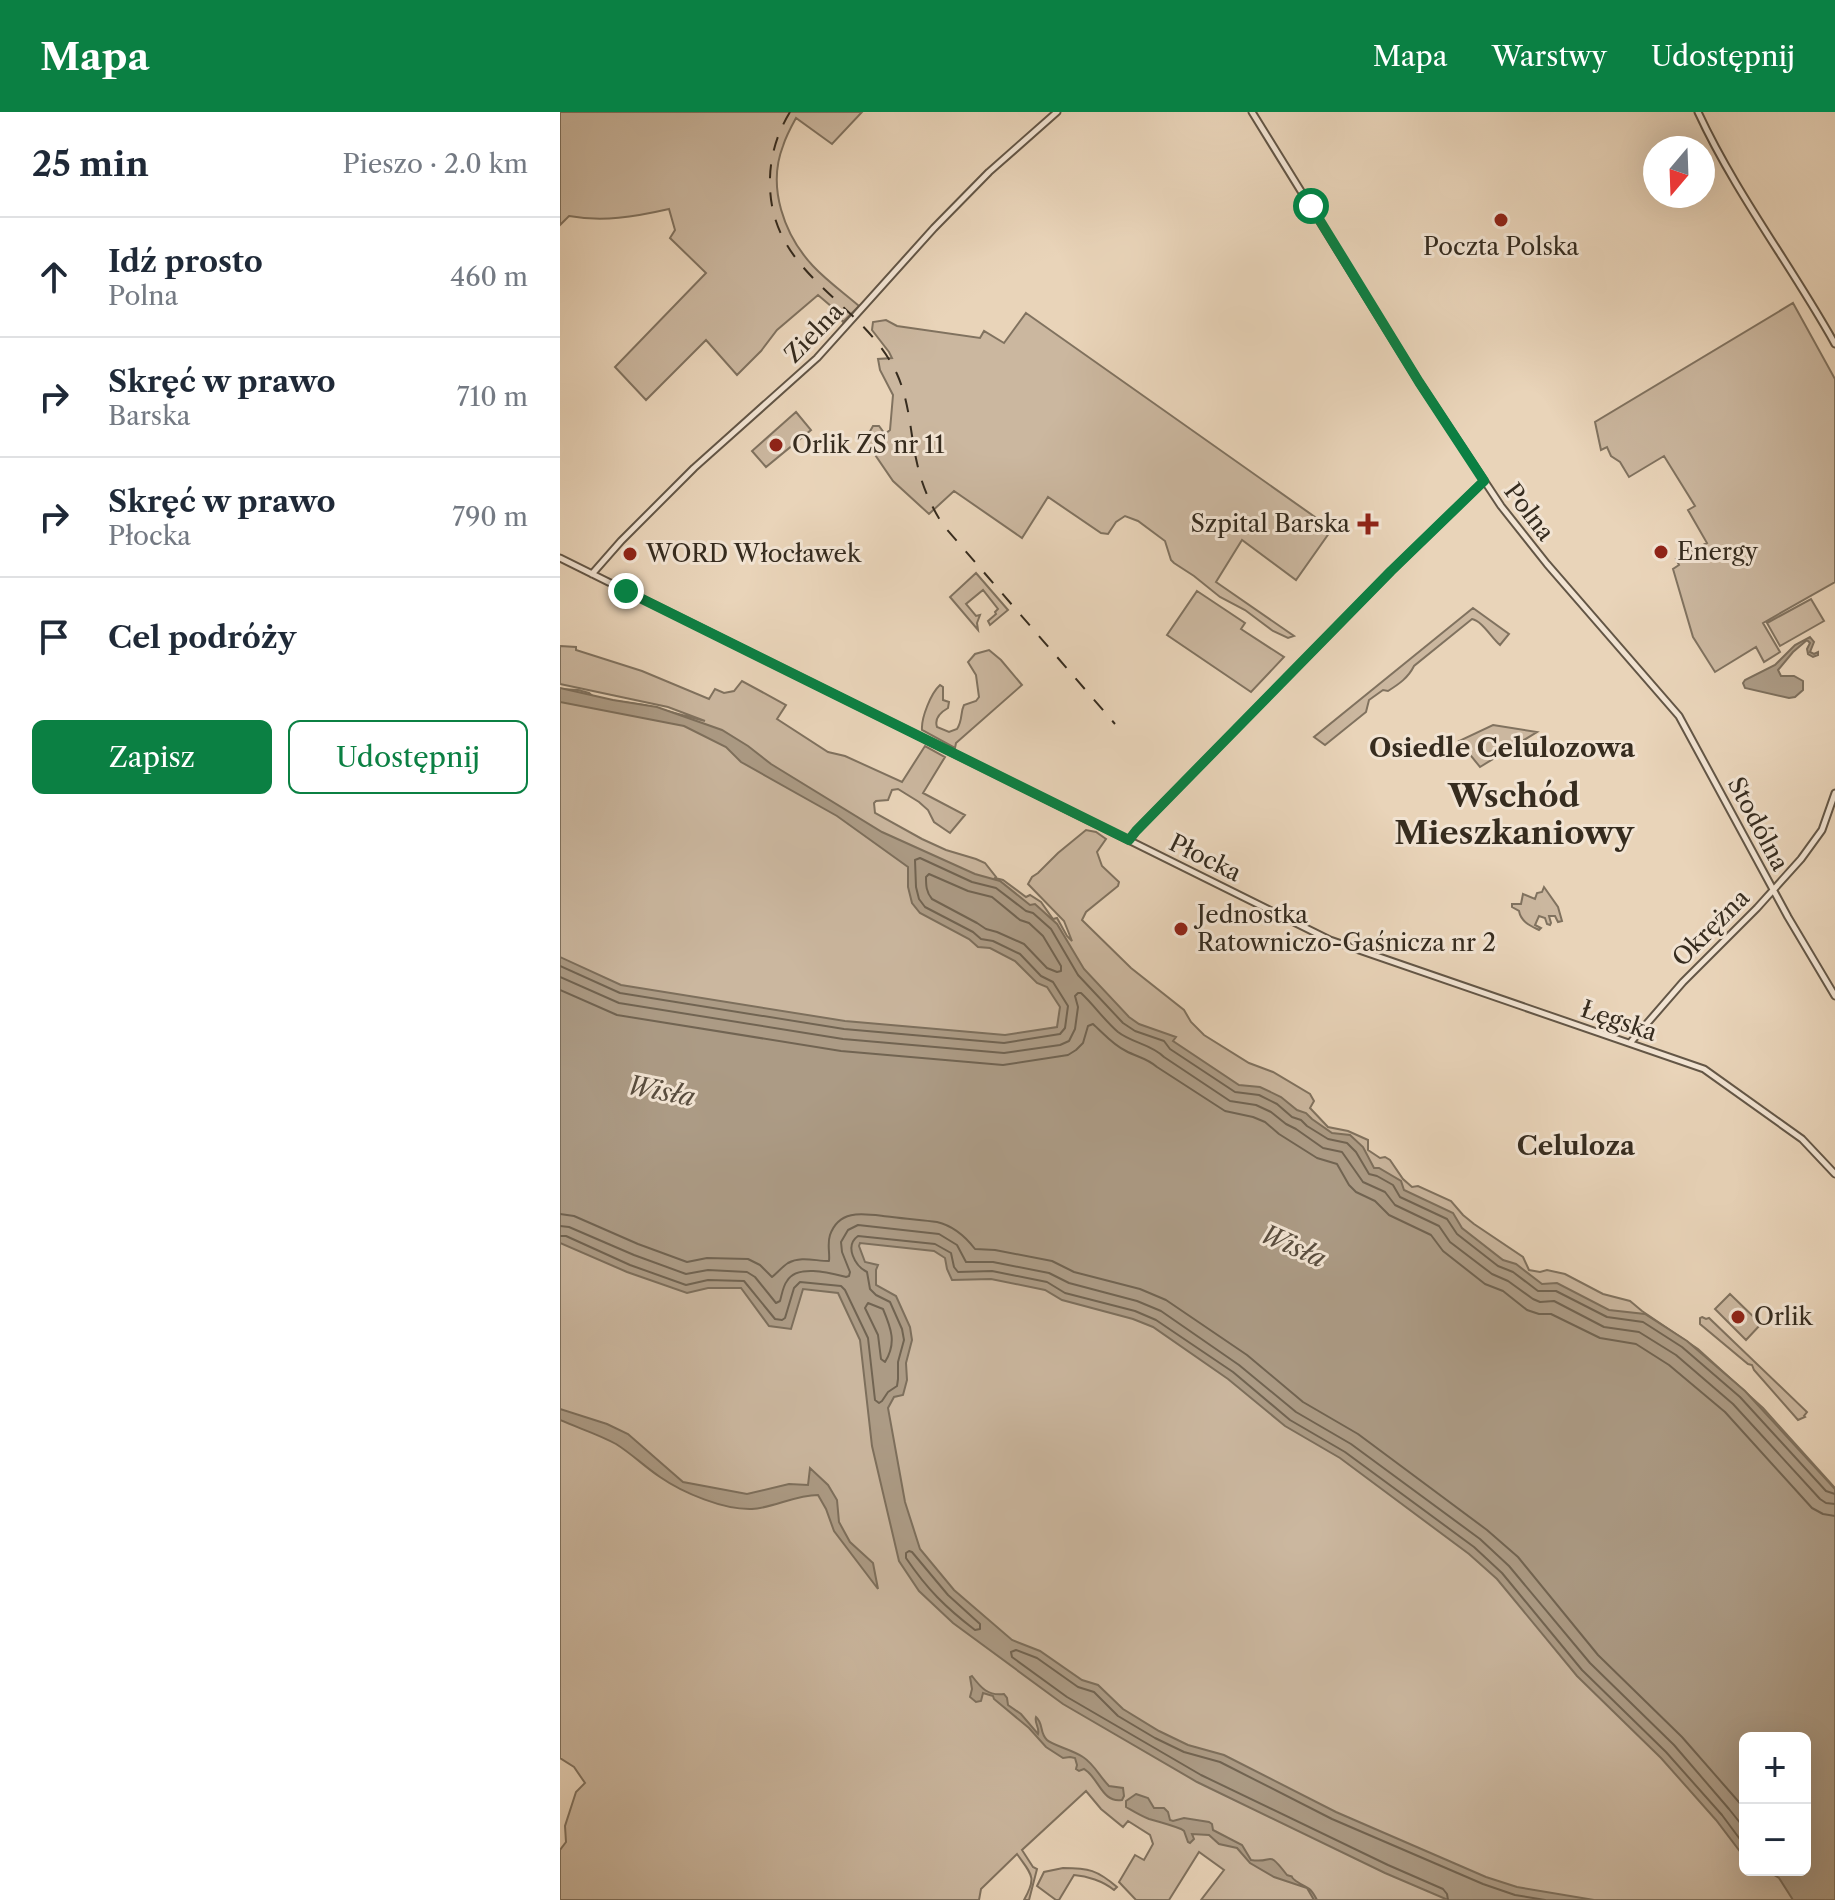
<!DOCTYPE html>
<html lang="pl">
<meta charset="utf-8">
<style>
:root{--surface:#fff;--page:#f6f6f7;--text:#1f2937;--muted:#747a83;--line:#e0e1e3;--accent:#0b8043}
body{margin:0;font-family:"Libre Caslon Text",serif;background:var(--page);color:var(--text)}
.controls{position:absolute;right:24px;bottom:24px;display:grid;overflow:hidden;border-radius:12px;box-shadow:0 8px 32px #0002}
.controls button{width:72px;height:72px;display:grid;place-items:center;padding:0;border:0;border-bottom:2px solid var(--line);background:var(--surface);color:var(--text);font:40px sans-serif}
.compass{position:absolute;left:1083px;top:24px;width:72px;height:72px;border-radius:50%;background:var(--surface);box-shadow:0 8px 32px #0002;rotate:199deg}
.stop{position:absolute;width:24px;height:24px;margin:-18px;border:6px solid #0b8043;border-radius:50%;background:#fff}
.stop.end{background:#0b8043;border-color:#fff;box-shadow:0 2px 8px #0008}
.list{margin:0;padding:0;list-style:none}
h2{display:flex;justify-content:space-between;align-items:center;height:104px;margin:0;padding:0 32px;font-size:34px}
h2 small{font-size:26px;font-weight:400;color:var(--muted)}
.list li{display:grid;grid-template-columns:52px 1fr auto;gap:24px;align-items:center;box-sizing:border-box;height:120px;padding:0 32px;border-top:2px solid var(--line)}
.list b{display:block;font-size:30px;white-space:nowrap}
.list p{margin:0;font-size:26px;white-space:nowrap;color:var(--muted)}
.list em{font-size:26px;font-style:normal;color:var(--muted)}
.actions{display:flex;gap:16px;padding:24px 32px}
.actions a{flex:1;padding:18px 0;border:2px solid var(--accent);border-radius:12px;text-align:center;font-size:28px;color:var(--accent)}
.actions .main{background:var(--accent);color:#fff}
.icon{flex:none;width:44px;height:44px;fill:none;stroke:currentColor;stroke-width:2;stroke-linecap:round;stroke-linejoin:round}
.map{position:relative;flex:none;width:1275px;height:1788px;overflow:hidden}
header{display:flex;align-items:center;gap:48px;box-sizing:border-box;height:112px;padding:0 40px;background:var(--accent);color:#fff}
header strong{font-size:38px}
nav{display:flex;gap:44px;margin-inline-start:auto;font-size:28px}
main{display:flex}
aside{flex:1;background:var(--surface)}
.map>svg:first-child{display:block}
.green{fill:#cbb79f;stroke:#80725f;stroke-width:2;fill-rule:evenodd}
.water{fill:#ac9b85;stroke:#7d6f5c;stroke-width:2}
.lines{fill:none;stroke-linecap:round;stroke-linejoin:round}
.shore{stroke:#716452;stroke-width:2}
.minor-casing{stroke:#635646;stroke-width:9}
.minor{stroke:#f1e3d2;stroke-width:5}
.rail{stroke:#362c1f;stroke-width:2;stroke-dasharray:14 14;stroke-linecap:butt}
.route{stroke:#0b8043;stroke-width:10}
.poi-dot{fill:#8f2418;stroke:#f1e3d2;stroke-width:3}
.labels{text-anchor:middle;stroke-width:6;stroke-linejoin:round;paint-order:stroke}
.poi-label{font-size:24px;fill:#362c1f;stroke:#f1e3d2;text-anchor:start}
.street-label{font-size:24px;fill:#362c1f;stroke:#f1e3d2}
.neighbourhood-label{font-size:26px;font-weight:bold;fill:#362c1f;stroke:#f1e3d2}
.water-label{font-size:26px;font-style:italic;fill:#594d3e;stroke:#f1e3d2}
.district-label{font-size:32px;font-weight:bold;fill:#362c1f;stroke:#f1e3d2}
</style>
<header>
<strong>Mapa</strong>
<nav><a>Mapa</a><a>Warstwy</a><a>Udostępnij</a></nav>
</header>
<main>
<aside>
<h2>25 min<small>Pieszo · 2.0 km</small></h2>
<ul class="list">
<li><svg class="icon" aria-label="ahead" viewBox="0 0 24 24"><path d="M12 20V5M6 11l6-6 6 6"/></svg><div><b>Idź prosto</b><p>Polna</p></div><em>460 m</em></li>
<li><svg class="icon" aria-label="right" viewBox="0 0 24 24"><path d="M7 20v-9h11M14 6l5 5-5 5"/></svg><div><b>Skręć w prawo</b><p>Barska</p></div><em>710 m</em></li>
<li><svg class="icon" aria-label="right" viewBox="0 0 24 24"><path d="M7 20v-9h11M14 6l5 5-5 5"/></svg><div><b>Skręć w prawo</b><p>Płocka</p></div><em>790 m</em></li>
<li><svg class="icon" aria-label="arrive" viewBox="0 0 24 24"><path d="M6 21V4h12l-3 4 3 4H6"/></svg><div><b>Cel podróży</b></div></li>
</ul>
<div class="actions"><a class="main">Zapisz</a><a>Udostępnij</a></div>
</aside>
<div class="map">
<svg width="1275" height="1788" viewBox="0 0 1275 1788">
<rect width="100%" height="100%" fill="#e9d4b9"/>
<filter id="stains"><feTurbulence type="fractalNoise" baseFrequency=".0025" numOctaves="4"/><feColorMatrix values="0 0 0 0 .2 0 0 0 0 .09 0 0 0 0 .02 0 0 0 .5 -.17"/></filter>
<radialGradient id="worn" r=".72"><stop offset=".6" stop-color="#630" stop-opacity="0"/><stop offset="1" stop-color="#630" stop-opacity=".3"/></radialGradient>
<path class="green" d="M0 0H302L272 32 236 6C231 15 226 24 223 34 207 75 224 123 253 154 267 169 284 181 299 194L283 210 272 195 258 183 217 218 201 239 177 263 146 228 86 288 55 255 146 161 110 126 115 118 109 97C74 105 43 110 9 104L0 113Z
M1233 191 1275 267V470L1203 511 1220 540 1204 550 1196 535 1155 560 1133 525 1113 457 1119 453 1116 447 1147 431 1128 398 1135 394 1104 344 1069 365 1060 350 1051 344 1047 335 1041 338 1035 310Z
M466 201 772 417 736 468 682 428 656 470 734 524 728 526 713 519 685 498 660 485 634 464 614 451 611 448 605 429 578 409 565 404 556 410 548 422 541 421 488 385 462 426 394 379 369 402 333 369 307 331 309 321 313 314H319L325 322 330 318 333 283 320 258 318 247 332 246 329 240 312 218 313 210 326 208 337 214 420 226 424 219 444 231Z
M236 300 251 318 206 355 192 339Z
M416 461 448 498 430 513 428 509 436 502 435 500 438 497 423 478 406 492 416 504 420 503 417 511 418 518 390 485Z
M637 479 685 511 681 517 724 545 691 580 607 523Z
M1251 487 1264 509 1220 534 1207 511Z
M913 496 949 522 940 533C931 525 922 509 912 507L854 554C848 566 839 572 828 579L823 578 809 588 806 600 765 633 754 625Z
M0 534 16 535V538L82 559 149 587 155 577 164 581 174 579 182 569 226 593 217 607 268 640 285 644 342 670 365 634 385 645 363 681 405 703 390 721 374 710 368 698 359 690 338 677 332 678 328 688 316 689 314 691 315 701 362 727 386 738 416 747 425 751 436 765 435 766 443 768 466 785 470 783 481 790 493 807 497 806 507 824 512 829 504 809 468 772 472 765 478 761 498 741 526 718 536 720 546 727 537 740 542 754 559 770 558 774 526 800 522 808 571 856 624 898 631 910 644 923 689 951 713 960 750 982 754 989 750 996 768 1015 788 1019 808 1028V1038L820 1046 825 1045 830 1048 843 1067 852 1075 858 1074 891 1089 903 1103 914 1112 963 1145 969 1158 980 1160 987 1158 1005 1162 1043 1182 1070 1189 1082 1199 1138 1237 1203 1296 1275 1376V1788H641L664 1758 639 1740 609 1788H576L559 1770 575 1743 584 1748 593 1732 590 1723 568 1709 563 1715 541 1697 526 1679 462 1738 473 1755 477 1757 469 1788H464C477 1765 472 1763 457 1742L421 1777 419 1788H0V1738L6 1730 5 1714 16 1680 25 1671 14 1655 0 1646V577L18 578 29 581 35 586 84 593 145 609 108 595 0 572ZM1185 1626H1245V1758H1185Z
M429 538 441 548 462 573 396 631 395 636 362 618C361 606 371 581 380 573L383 575V588L389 590 388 596C381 600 374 606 377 615L389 620 397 617C403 608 400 601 404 593L416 589 419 585 416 563 408 550 415 542Z
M933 613 977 620 920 655 899 629Z
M984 775 998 795 1002 809 998 810 995 804H989L991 811 990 813 987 812 985 806 979 804 975 813 981 816 979 818C971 814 961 810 959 799L952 795V792H961L963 782 975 787 977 781 982 780Z
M1170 1182 1201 1212 1186 1228 1155 1197Z
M1142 1205 1146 1207 1149 1206 1247 1300 1244 1304 1245 1305 1238 1308 1194 1258 1192 1253 1188 1252 1140 1212V1206Z
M503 1756C529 1756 537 1758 557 1775L554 1778C543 1769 527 1764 514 1763L499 1788H496L477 1774 484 1760Z"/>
<path class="water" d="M1250 525 1254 530 1250 540 1254 542 1258 540V543L1253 545 1248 542 1247 537 1250 531 1247 528 1233 540 1218 558 1221 564H1234L1243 569V578L1235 585 1229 586 1185 576 1183 571 1185 568 1215 553 1235 533Z
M0 576 53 588 97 595 162 618 188 634 211 652 322 720 415 762 440 769 470 793 475 792 497 812 524 857 569 905 579 912 616 925 613 929 679 973 700 975 721 985 737 998 746 1001 752 1007 772 1021 790 1023 803 1035 814 1056H819L841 1069 844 1078 893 1101 902 1116 943 1148 956 1152 982 1172 997 1171 1049 1198 1085 1202 1127 1229 1185 1279 1275 1377V1788H1233L1219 1766 1206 1758H1245V1626H1185V1746L1156 1708 1101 1646 1017 1564 937 1467 909 1442 780 1346 725 1314 668 1267 593 1215 573 1207 502 1188 485 1178 431 1167 392 1168 387 1157 385 1146 374 1139 300 1131 299 1134 305 1150 318 1153 316 1158V1173L336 1184 350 1215 352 1228 346 1251 347 1268 343 1283 334 1285 328 1296 345 1390 360 1437 394 1478 452 1528 480 1539 522 1568 538 1573 563 1597 599 1619 628 1633 664 1643 776 1700 926 1765 957 1775 1034 1788H888L825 1761 637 1670 503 1592 393 1511 359 1479 339 1449 312 1334 300 1228 278 1181 243 1177 231 1217 209 1214 181 1176H148L127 1181 67 1160 0 1131V845L61 873 285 909 445 923 497 915 500 895 487 875 477 871 455 849 430 836 418 835 409 827 360 801 352 791 348 775V755L277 704 181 650 166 635 124 614 0 590Z
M0 1297 47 1312 68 1322 123 1370 187 1382 229 1372 248 1373 250 1356 268 1373 277 1388 279 1410 290 1430 313 1451 318 1477 274 1419 266 1397 258 1383C235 1383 213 1396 192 1397 164 1398 123 1381 100 1365 85 1355 72 1342 56 1332 38 1322 18 1316 0 1308Z
M412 1564C421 1576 428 1584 444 1582L447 1586 448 1593 461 1602 478 1622C480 1616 474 1611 476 1605 484 1612 479 1620 487 1628 492 1633 513 1638 523 1645 534 1652 540 1665 549 1674L563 1676 564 1684 562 1688C544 1691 540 1671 528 1660L524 1657 519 1659 516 1657 517 1653 515 1646 510 1645 503 1646 486 1635 469 1616 434 1587 433 1584 423 1581 421 1589 416 1590 410 1585 412 1577 410 1565Z
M576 1682 588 1686 594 1696H604L608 1700 610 1708 613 1709 624 1706 649 1710 652 1712 653 1718 682 1733 691 1748C715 1752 706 1736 727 1763 737 1766 727 1762 736 1769 749 1778 749 1773 757 1788H754L747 1776 714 1765 690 1751 677 1736 659 1732 649 1723 632 1722 634 1727 630 1731 628 1730 624 1719 621 1717C611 1713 600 1710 589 1707 581 1704 573 1699 566 1695V1689Z"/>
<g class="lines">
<path class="shore" d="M369 762 408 779 432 785 460 808 469 811 483 824 501 854V859L497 860 487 856 464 832 437 820 426 817 417 811 372 787C366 780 366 773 366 765Z
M0 854 60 881 284 917 444 931 500 922 505 916 508 894 493 870 481 864 460 842 433 829 421 827 413 820 365 795 359 787 356 775 355 748 360 746 412 770 436 776 466 799 473 801 491 817 518 863 563 911 575 919 604 929 610 937 675 980 699 983 717 992 732 1005 741 1008 747 1014 768 1027 787 1031 796 1040 809 1062 817 1064 833 1073 840 1085 887 1107 897 1122 938 1154 953 1160 978 1179H996L1047 1205 1083 1210 1122 1235 1180 1285 1266 1379 1275 1382
M0 865 59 891 283 927 444 941 500 933 509 929 515 917 518 895 515 884 518 881H521C534 893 544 908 558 920 572 931 591 932 604 945L670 989 696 993 711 1000 726 1012 736 1017 763 1036 782 1040 803 1070 825 1080 835 1093 879 1114 890 1130 932 1162 948 1169 973 1187 980 1190 994 1189 1044 1215 1079 1220 1116 1243 1173 1292 1260 1387 1266 1391 1275 1392
M0 878 57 903 281 939 443 953 508 943 516 938 523 931 528 914 533 912C544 922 553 933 566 939 577 945 587 946 597 955L665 999 693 1005 705 1010 719 1022 757 1046 777 1052 789 1073 796 1080 815 1089 829 1103 871 1123 883 1139 925 1172 943 1179 967 1198 979 1202H991L1040 1226 1076 1232 1109 1253 1165 1300 1252 1396 1263 1402 1275 1404
M0 1102 14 1104 78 1132 127 1150 147 1146 188 1147 200 1153 212 1165C217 1161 222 1155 228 1151 241 1144 255 1149 269 1149 270 1141 267 1132 270 1123 280 1094 309 1103 332 1105 347 1107 362 1108 377 1110 394 1114 405 1124 415 1137L435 1138 492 1149 514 1160 580 1177 606 1188 687 1243 743 1290 798 1322 927 1418 958 1445 1038 1543 1122 1625 1185 1697
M0 1114 9 1115 74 1143 126 1162 148 1158 187 1160 195 1165 216 1191 220 1189C222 1182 223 1174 227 1169 237 1152 270 1161 286 1165L289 1164 290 1160 282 1140 281 1130 288 1118 298 1113 379 1122 397 1133 406 1150H433L489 1161 509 1171 577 1189 601 1199 679 1253 736 1300 791 1332 920 1427 949 1454 1030 1551 1114 1633 1169 1697 1185 1717
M0 1124H6L70 1153 126 1173 148 1168 184 1169 215 1207 222 1208 225 1206 234 1176 240 1170 281 1174 285 1178 308 1226 315 1288 319 1291 322 1289 328 1280 337 1274 338 1267V1250L344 1228 342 1217 330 1190 316 1183 310 1177 307 1160C295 1154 284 1134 298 1124L375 1132 391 1141 394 1155 398 1160 432 1159 487 1170 505 1181 575 1199 596 1208 673 1260 730 1308 785 1340 914 1435 942 1461 1022 1558 1106 1640 1162 1703 1185 1734
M308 1191 323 1197C331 1216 337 1231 325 1250L321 1247 318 1223 305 1196Z
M349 1439 352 1440 388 1483 420 1512V1517L415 1518C385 1495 367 1477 346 1446V1441Z
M888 1788 887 1782 883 1777 828 1753 641 1663 507 1585 452 1545 451 1540 456 1538 477 1546 518 1575 534 1580 558 1604 595 1626 624 1640 660 1650 772 1707 923 1772 955 1783 985 1788"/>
<defs>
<path id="minor" d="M692 0 859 270 941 394 987 452 1119 604 1228 805 1275 884
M1138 0C1176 82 1231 153 1275 232
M0 446 770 828 1144 957 1242 1027 1275 1062
M32 462 61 429 134 356 257 246 374 116 429 60 497 0
M569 728 576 719 831 459 924 369
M1070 931 1123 870 1197 796 1241 747 1262 718 1275 681"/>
</defs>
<use href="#minor" class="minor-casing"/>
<use href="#minor" class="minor"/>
<path class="rail" d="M230 0C216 23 209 48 210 75 213 165 303 189 337 262 350 291 350 321 357 351 362 374 371 394 383 413L555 612"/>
</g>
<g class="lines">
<path class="route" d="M66 479 569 728 576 719 831 459 924 369 859 270 751 94"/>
</g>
<g class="poi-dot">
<circle cx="941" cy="108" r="8"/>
<circle cx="216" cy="333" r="8"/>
<path d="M804 400h8v8h8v8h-8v8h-8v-8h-8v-8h8z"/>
<circle cx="1101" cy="440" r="8"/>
<circle cx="70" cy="442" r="8"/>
<circle cx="621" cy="817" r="8"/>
<circle cx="1178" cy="1205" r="8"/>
</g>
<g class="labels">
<g class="poi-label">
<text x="941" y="143" text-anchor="middle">Poczta Polska</text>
<text x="232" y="341">Orlik ZS nr 11</text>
<text x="790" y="420" text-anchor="end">Szpital Barska</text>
<text x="1117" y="448">Energy</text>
<text x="86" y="450">WORD Włocławek</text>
<text x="637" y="811">Jednostka<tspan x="637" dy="28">Ratowniczo-Gaśnicza nr 2</tspan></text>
<text x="1194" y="1213">Orlik</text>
</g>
<g class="street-label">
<text transform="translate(254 221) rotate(-46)" y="8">Zielna</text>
<text transform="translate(969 400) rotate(53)" y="8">Polna</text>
<text transform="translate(1198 712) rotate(62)" y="8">Stodólna</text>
<text transform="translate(645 746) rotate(26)" y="8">Płocka</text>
<text transform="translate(1151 816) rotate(-45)" y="8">Okrężna</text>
<text transform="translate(1059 909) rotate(19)" y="8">Łęgska</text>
</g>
<g class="neighbourhood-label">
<text x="942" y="645">Osiedle Celulozowa</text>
<text x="1016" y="1043">Celuloza</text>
</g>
<g class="water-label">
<text transform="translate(101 979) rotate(11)" y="9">Wisła</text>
<text transform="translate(733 1134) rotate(24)" y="9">Wisła</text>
</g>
<g class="district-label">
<text x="954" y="695">Wschód<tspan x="954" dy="37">Mieszkaniowy</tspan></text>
</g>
</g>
<rect width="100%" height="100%" filter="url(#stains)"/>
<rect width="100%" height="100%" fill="url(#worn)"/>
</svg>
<div class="controls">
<button>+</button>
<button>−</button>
</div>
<svg class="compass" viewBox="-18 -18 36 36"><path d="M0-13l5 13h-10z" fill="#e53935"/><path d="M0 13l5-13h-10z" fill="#747a83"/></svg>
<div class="stop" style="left:751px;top:94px"></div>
<div class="stop end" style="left:66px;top:479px"></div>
</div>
</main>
